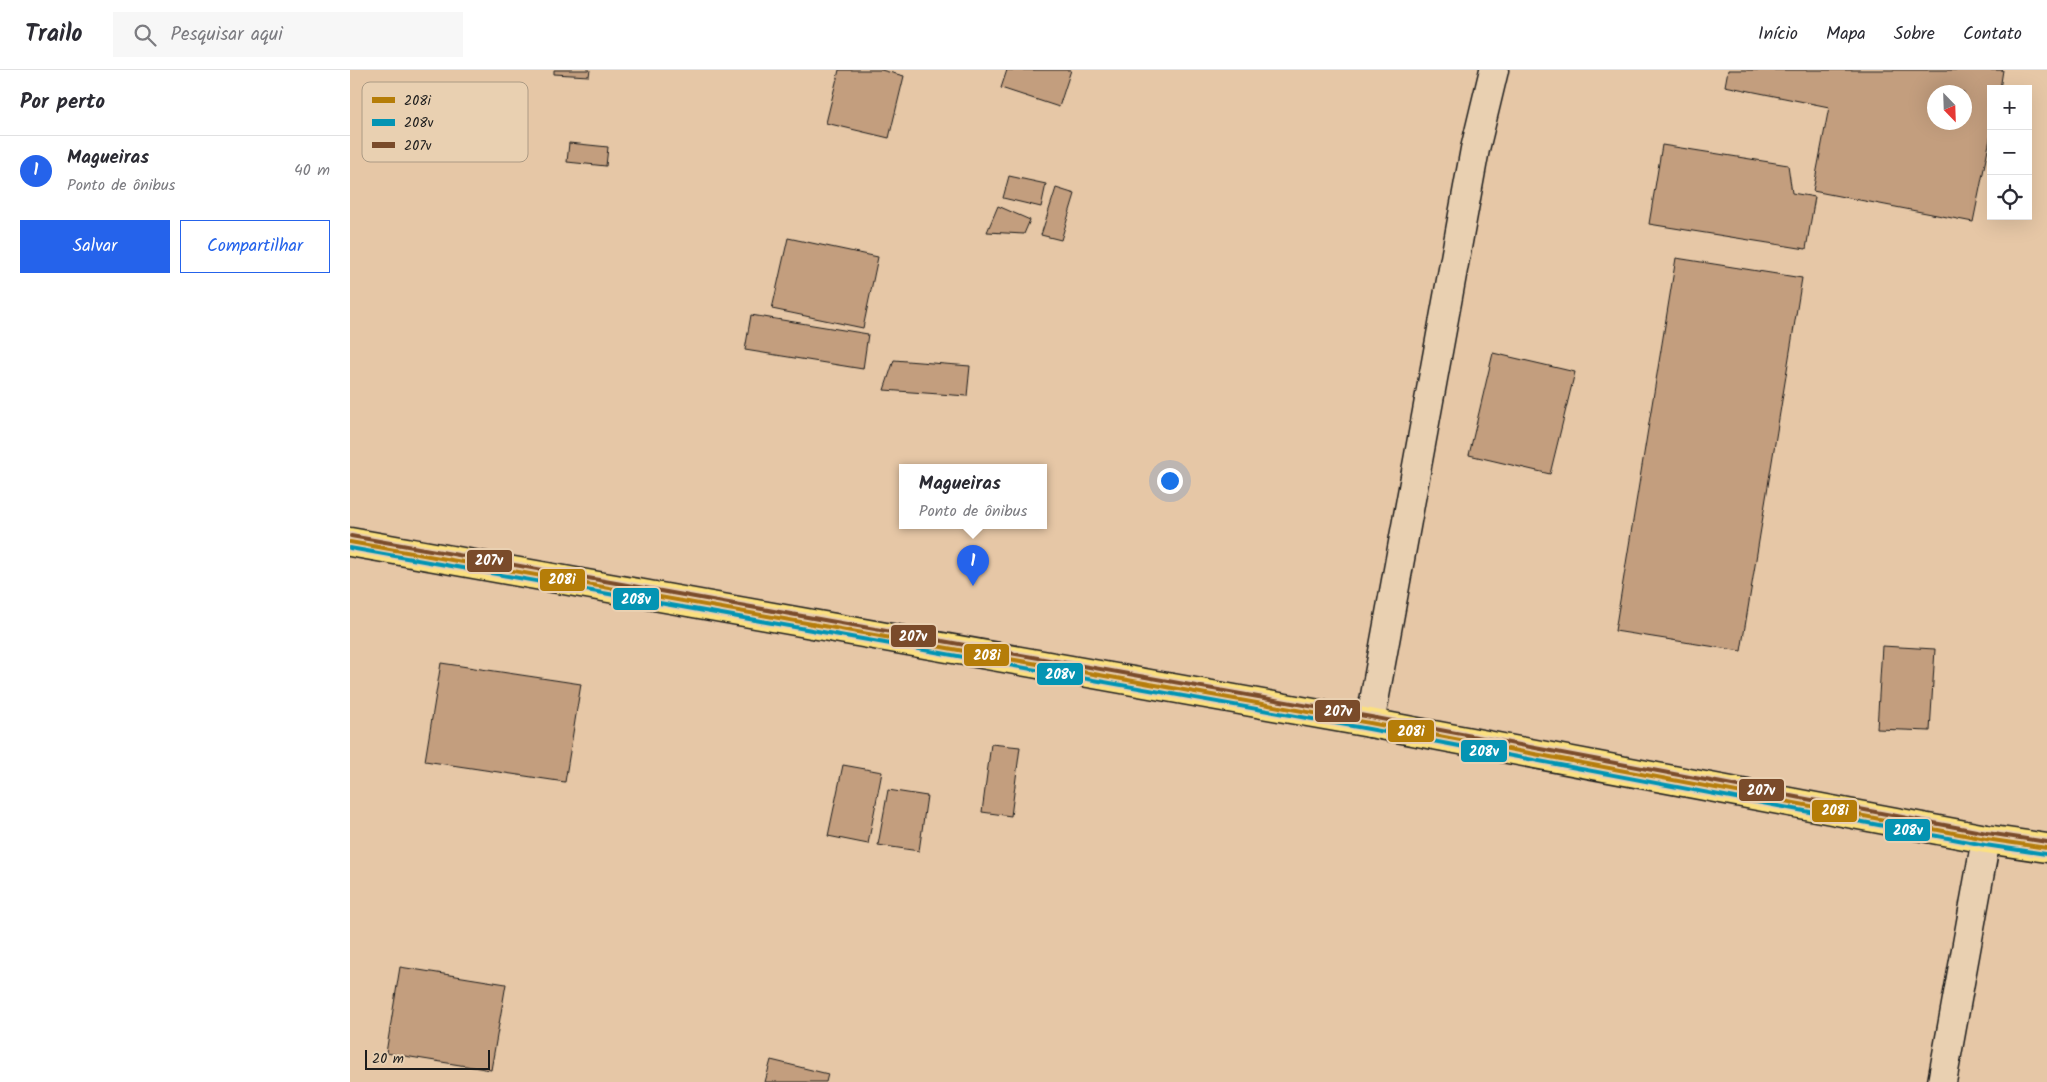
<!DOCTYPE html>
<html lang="pt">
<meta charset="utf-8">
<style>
:root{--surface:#fff;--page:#f7f7f7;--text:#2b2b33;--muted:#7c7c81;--line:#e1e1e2;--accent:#2563eb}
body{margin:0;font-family:Kalam,sans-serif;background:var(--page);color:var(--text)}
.controls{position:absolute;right:15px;top:15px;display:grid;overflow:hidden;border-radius:0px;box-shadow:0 5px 20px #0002}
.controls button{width:45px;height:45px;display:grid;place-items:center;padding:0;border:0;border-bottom:1px solid var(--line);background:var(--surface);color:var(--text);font:25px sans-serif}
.compass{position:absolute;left:1577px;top:15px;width:45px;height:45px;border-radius:50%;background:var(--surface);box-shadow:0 5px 20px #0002;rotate:157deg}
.scale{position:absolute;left:15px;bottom:12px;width:125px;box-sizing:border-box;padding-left:5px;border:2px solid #1c1c1c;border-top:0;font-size:14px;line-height:18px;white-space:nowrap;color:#1c1c1c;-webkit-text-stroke:4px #e9d0b1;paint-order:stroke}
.you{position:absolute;left:819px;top:410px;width:18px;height:18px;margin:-12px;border:4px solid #fff;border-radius:50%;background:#1a73e8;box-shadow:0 0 0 8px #1a73e833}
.badge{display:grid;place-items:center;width:32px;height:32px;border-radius:50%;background:var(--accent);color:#fff;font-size:16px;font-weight:700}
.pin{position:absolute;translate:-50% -41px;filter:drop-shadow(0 1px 2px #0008)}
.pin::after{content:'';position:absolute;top:26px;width:18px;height:15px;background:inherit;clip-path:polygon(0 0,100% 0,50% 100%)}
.popup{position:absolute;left:549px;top:394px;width:148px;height:65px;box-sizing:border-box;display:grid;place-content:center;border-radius:0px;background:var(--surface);filter:drop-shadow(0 1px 4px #0005);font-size:16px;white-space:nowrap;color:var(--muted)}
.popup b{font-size:19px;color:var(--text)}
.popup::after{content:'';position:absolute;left:50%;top:100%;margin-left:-10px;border:10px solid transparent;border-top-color:var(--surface)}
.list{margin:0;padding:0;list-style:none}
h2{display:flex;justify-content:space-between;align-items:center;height:65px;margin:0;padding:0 20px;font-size:21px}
h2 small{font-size:16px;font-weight:400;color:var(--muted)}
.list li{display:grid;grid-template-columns:32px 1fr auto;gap:15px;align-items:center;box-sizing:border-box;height:70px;padding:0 20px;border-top:1px solid var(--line)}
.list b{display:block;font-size:19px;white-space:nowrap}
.list p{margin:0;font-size:16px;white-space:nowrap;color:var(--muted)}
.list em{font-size:16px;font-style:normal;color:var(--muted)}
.actions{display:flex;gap:10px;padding:15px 20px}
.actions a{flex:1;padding:11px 0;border:1px solid var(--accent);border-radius:0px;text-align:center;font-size:18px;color:var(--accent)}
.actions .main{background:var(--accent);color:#fff}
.icon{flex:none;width:28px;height:28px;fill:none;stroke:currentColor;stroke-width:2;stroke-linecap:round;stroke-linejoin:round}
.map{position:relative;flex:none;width:1697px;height:1012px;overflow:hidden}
header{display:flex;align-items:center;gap:30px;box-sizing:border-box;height:70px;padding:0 25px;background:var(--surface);border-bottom:1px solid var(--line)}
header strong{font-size:24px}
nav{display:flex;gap:28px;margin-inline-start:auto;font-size:18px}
.search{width:350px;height:45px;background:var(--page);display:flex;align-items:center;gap:12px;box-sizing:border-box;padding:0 18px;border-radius:0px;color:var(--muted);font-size:19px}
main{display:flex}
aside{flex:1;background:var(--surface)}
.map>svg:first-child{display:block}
.building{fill:#c39e7e;stroke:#1c1c1c;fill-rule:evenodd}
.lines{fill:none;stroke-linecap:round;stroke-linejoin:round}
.minor-casing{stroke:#1c1c1c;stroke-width:31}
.major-casing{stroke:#1c1c1c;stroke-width:31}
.minor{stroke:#e9d0b1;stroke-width:28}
.major{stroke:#fbe080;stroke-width:28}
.bus-1-casing{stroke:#e9d0b1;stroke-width:8}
.bus-2-casing{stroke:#e9d0b1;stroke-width:8}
.bus-3-casing{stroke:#e9d0b1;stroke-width:8}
.bus-1{stroke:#b57d08;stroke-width:4}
.bus-2{stroke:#0494b3;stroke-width:4}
.bus-3{stroke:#7a4b2a;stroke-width:4}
.key{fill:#e9d0b1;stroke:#ac9a84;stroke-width:1}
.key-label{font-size:14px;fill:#1c1c1c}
.line-badge{stroke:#e9d0b1;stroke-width:2}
.badge-label{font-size:14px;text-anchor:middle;font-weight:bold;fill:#fff}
</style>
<header>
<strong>Trailo</strong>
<div class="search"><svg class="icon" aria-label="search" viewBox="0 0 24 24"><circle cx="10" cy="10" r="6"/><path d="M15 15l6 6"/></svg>Pesquisar aqui</div>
<nav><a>Início</a><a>Mapa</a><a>Sobre</a><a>Contato</a></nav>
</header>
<main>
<aside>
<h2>Por perto<small></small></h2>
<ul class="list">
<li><span class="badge">1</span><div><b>Magueiras</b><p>Ponto de ônibus</p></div><em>40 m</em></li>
</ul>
<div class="actions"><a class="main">Salvar</a><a>Compartilhar</a></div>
</aside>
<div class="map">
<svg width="1697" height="1012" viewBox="0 0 1697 1012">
<rect width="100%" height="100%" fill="#e6c7a6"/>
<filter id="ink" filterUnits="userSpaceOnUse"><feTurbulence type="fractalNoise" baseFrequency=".02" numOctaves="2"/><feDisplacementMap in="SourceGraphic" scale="10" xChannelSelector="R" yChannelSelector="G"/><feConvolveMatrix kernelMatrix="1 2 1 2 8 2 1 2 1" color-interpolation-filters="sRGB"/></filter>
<g filter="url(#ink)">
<path class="building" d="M204 0H240L239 6 204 4Z
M489 0H531L554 6 539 68 476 53Z
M657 0H721L709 37 651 18Z
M1378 0H1653L1650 19H1641V64L1623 152 1463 121 1479 37 1375 16ZM1584 22H1614V52H1584Z
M219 73 258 77 256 96 217 92Z
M1312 75 1438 95 1442 123 1465 127 1456 179 1299 154Z
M659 106 696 114 691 137 653 128Z
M706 118 725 124 711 170 691 165Z
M648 136 680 150 674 164 637 162Z
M438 168 528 187 513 258 422 239Z
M1326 188 1452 208 1391 581 1265 561Z
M401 245 518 264 513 299 395 280Z
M1143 283 1225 302 1200 404 1119 385Z
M544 290 620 296 617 326 534 320Z
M1532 576 1585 579 1580 661 1527 659Z
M91 593 231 614 215 712 75 691Z
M641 674 670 677 661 746 632 742Z
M493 695 532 702 518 774 478 766Z
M538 720 577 726 569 781 528 775Z
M50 897 156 914 141 1000 36 983Z
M421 990 478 1004 476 1012H415Z"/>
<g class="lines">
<defs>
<path id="minor" d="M1020 653 1125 79 1144 0
M1592 1012 1636 769"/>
<path id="major" d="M0 472 1020 653 1636 769 1697 778"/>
</defs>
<use href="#minor" class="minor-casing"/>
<use href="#major" class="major-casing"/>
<use href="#minor" class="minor"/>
<use href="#major" class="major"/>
<defs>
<path id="bus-1" d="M0 472 1020 653 1636 769 1697 778"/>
<path id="bus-2" d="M0 478 1019 659 1635 775 1696 784"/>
<path id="bus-3" d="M1 466 1021 647 1637 763 1697 772"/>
</defs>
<use href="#bus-1" class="bus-1-casing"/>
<use href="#bus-2" class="bus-2-casing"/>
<use href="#bus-3" class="bus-3-casing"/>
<use href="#bus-1" class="bus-1"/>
<use href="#bus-2" class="bus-2"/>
<use href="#bus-3" class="bus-3"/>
</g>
</g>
<rect x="12" y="12" width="166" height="80" rx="8" class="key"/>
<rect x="22" y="27" width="23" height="6" fill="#b57d08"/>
<rect x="22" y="49" width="23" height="7" fill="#0494b3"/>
<rect x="22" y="72" width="23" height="6" fill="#7a4b2a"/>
<g class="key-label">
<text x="54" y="35">208i</text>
<text x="54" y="57">208v</text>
<text x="54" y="80">207v</text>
</g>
<g class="line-badge">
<rect x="116" y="479" width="47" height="24" rx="5" fill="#7a4b2a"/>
<rect x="189" y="498" width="47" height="24" rx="5" fill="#b57d08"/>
<rect x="262" y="517" width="48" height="24" rx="5" fill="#0494b3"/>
<rect x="540" y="554" width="47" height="24" rx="5" fill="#7a4b2a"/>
<rect x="613" y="573" width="47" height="24" rx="5" fill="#b57d08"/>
<rect x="686" y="592" width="48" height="24" rx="5" fill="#0494b3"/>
<rect x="964" y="629" width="47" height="24" rx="5" fill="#7a4b2a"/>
<rect x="1037" y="649" width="48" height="24" rx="5" fill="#b57d08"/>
<rect x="1110" y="669" width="48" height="24" rx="5" fill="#0494b3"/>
<rect x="1388" y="708" width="47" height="24" rx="5" fill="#7a4b2a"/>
<rect x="1461" y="729" width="47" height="24" rx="5" fill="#b57d08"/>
<rect x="1534" y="748" width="47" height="24" rx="5" fill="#0494b3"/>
</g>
<g class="badge-label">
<text x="139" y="495">207v</text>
<text x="212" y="514">208i</text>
<text x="286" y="534">208v</text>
<text x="563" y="571">207v</text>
<text x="637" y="590">208i</text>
<text x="710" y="609">208v</text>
<text x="988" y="646">207v</text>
<text x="1061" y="666">208i</text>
<text x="1134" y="686">208v</text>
<text x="1411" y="725">207v</text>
<text x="1485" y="745">208i</text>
<text x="1558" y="765">208v</text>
</g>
</svg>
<div class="controls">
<button>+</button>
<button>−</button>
<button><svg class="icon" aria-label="locate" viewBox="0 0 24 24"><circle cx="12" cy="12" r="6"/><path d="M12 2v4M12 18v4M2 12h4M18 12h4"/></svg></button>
</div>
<svg class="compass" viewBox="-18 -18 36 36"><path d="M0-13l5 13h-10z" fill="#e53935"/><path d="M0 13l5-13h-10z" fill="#7c7c81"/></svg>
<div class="scale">20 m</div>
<div class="you"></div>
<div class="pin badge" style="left:623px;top:516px">1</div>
<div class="popup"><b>Magueiras</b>Ponto de ônibus</div>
</div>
</main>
